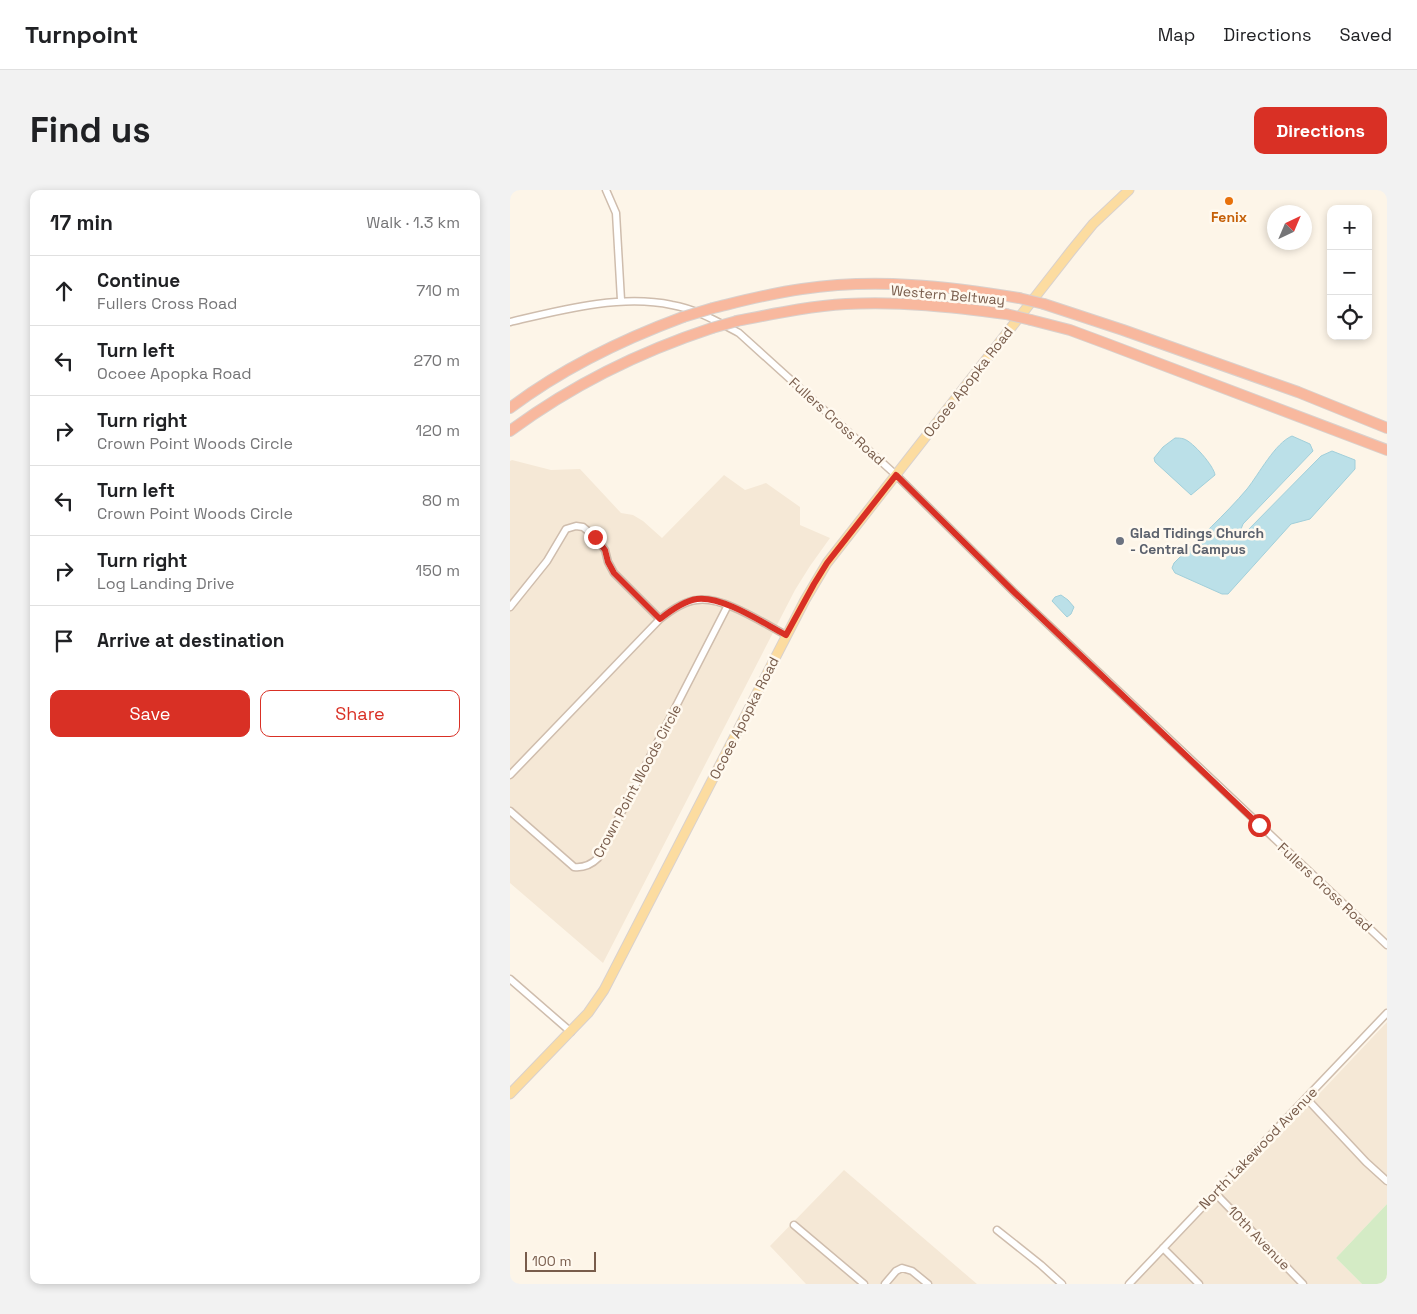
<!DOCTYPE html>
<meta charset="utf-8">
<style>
:root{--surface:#fff;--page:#f2f2f2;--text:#202124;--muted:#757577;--line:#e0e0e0;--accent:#d93025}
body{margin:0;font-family:"Space Grotesk",sans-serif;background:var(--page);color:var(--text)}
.controls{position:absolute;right:15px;top:15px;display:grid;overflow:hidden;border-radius:10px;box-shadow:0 2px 8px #0003}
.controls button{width:45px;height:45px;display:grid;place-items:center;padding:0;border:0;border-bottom:1px solid var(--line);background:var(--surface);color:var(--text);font:25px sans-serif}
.compass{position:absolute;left:757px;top:15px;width:45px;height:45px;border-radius:50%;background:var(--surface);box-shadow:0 2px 8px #0003;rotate:44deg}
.scale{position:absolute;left:15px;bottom:12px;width:71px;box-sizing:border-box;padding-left:5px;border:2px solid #785c4b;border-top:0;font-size:14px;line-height:18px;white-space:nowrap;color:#785c4b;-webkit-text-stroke:4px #fff9ef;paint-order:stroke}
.stop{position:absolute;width:15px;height:15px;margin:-11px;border:4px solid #d93025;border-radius:50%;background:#fff}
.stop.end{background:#d93025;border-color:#fff;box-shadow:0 1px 5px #0008}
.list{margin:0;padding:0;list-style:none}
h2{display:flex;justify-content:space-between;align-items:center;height:65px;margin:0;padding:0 20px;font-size:21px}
h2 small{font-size:16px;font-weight:400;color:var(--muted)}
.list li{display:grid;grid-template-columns:32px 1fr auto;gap:15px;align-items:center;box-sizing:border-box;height:70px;padding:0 20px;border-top:1px solid var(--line)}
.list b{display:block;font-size:19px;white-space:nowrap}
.list p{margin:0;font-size:16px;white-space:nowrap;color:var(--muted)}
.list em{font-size:16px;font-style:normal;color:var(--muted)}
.actions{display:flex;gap:10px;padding:15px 20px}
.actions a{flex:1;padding:11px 0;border:1px solid var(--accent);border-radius:10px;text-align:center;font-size:18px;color:var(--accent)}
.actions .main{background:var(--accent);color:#fff}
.icon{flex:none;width:28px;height:28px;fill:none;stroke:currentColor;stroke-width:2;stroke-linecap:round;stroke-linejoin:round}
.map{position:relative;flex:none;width:877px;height:1094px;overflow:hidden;border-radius:10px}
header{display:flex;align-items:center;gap:30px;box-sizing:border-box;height:70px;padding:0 25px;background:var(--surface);border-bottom:1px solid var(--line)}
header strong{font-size:24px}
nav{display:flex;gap:28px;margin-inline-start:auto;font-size:18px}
.intro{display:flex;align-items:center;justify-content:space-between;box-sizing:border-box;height:120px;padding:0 30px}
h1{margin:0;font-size:35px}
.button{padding:12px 22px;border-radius:10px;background:var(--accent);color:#fff;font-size:18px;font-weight:700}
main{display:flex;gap:30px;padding:0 30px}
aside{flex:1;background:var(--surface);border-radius:10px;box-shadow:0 2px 8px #0003}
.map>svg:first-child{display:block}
.residential{fill:#f5e8d6}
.green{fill:#d4ebc5}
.water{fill:#bbe0e8;stroke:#a1cfda}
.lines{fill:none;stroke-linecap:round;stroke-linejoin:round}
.minor-casing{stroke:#cfbdad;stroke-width:9}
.major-casing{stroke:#d9d1cd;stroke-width:11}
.highway-casing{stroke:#d9d1cd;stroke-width:12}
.minor{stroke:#fff;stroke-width:6}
.major{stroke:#fcdca0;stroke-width:9}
.highway{stroke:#f8b89e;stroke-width:10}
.highway-bridge-casing{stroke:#d9d1cd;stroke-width:12;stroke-linecap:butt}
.highway-bridge{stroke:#f8b89e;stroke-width:10}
.route{stroke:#d93025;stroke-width:6}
.food-dot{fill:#e8710a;stroke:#fff9ef;stroke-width:2}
.worship-dot{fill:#6b7280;stroke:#fff9ef;stroke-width:2}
.labels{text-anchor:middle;stroke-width:5;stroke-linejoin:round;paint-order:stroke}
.food-label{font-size:14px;font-weight:bold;fill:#c56008;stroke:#fff9ef}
.street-label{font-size:14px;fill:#785c4b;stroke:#fff9ef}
.worship-label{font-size:14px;font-weight:bold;fill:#5b616d;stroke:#fff9ef;text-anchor:start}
</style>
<header>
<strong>Turnpoint</strong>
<nav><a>Map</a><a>Directions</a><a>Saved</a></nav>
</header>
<div class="intro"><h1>Find us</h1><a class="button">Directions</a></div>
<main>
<aside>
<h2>17 min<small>Walk · 1.3 km</small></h2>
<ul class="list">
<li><svg class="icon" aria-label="ahead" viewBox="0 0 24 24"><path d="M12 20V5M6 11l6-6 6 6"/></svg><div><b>Continue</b><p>Fullers Cross Road</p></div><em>710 m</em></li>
<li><svg class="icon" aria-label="left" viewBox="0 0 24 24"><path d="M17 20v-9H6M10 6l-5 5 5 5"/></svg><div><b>Turn left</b><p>Ocoee Apopka Road</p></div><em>270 m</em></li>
<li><svg class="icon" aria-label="right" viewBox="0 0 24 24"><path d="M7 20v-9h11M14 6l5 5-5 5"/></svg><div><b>Turn right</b><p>Crown Point Woods Circle</p></div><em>120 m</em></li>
<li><svg class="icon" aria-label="left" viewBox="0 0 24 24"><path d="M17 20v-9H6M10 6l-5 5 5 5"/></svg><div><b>Turn left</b><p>Crown Point Woods Circle</p></div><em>80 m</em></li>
<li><svg class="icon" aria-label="right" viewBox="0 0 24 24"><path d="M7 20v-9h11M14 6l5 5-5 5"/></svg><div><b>Turn right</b><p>Log Landing Drive</p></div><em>150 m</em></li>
<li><svg class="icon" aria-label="arrive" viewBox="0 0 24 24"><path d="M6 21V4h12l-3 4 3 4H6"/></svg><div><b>Arrive at destination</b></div></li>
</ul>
<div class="actions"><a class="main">Save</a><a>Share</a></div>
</aside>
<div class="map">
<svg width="877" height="1094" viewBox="0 0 877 1094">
<rect width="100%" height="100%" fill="#fdf5e8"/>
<path class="residential" d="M2 270 41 280 70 279 111 323 123 325 133 331 152 348 214 285 235 300 256 293 290 317V335L320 348 300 376 285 400 93 773 0 693V271Z
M877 832V1014L826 1068 852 1094H620L731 977 736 981Z
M334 980 467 1094H296L260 1056Z"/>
<path class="green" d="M877 1014V1094H852L826 1068Z"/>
<path class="water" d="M782 246 800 254 803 261 733 334 731 339 732 342 737 341 811 266 822 261 845 270V279L800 329 781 334 718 404H712L665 383 662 378 664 373C688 349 715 325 737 299 749 284 765 253 782 246Z
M665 248C668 248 671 248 674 249 683 252 704 276 705 285L681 305 645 272 644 268 653 257Z
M551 405 558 410 564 417 561 424 557 427 542 411 545 407Z"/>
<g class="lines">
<defs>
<path id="minor" d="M96 0 106 23 111 110
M0 132C51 120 110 104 162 115 186 119 208 132 229 143L386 285 507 405 877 755
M0 417 37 371 56 339 66 336 73 337 85 347 95 360 98 372 104 383 150 429
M0 585 150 429C160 421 174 411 187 410 213 406 253 433 276 445
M0 621 64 677C74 678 81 675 88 668L218 415
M0 789 61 842
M796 908 856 972 877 991
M705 1003 793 1094
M284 1035 354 1094
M487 1040 531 1075 552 1094
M653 1058 689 1094
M375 1094 386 1081 392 1078 402 1081 418 1094
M619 1094 877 823"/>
<path id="major" d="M0 904 78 823 94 800 295 410 317 373 561 61 583 34 619 0"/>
<path id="highway" d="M534 114 613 140 788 202 877 238
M203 118C232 111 262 103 292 99 365 88 438 96 509 108
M521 130 560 140 595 153 877 260
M227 131C263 124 300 116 336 114 390 111 443 117 496 124
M0 218C53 178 111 150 173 127
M0 241C62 195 129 162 202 138"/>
</defs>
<use href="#minor" class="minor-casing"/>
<use href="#major" class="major-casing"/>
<use href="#highway" class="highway-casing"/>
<use href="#minor" class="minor"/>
<use href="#major" class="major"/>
<use href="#highway" class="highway"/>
<defs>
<path id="highway-bridge" d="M509 108 534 114
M496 124 521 130
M173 127 203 118
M202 138 227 131"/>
</defs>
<use href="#highway-bridge" class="highway-bridge-casing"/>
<use href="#highway-bridge" class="highway-bridge"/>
</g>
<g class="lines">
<path class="route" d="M85 347 95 360 98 372 104 383 150 429C160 421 174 411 187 409 213 406 253 433 276 445L304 394 317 373 386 285 504 402 749 635"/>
</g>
<circle class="food-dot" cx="719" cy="11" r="5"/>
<circle class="worship-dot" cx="610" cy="351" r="5"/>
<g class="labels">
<g class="food-label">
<text x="719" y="32">Fenix</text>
</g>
<g class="street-label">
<text transform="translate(438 105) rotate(5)" y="5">Western Beltway</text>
<text transform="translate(458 192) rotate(-52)" y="5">Ocoee Apopka Road</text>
<text transform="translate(327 231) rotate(42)" y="5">Fullers Cross Road</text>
<text transform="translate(234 528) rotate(-63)" y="5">Ocoee Apopka Road</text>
<text transform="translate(127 591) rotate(-62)" y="5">Crown Point Woods Circle</text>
<text transform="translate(815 697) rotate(43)" y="5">Fullers Cross Road</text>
<text transform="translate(748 958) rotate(-46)" y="5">North Lakewood Avenue</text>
<text transform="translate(749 1048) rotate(46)" y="5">10th Avenue</text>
</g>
<g class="worship-label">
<text x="620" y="348">Glad Tidings Church<tspan x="620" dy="16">- Central Campus</tspan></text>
</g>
</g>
</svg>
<div class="controls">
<button>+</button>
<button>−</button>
<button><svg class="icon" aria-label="locate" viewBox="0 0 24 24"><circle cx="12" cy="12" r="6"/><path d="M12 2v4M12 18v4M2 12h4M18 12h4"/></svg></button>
</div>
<svg class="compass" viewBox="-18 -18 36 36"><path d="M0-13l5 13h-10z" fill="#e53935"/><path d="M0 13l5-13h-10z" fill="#757577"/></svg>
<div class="scale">100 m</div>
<div class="stop" style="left:749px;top:635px"></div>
<div class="stop end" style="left:85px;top:347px"></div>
</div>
</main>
